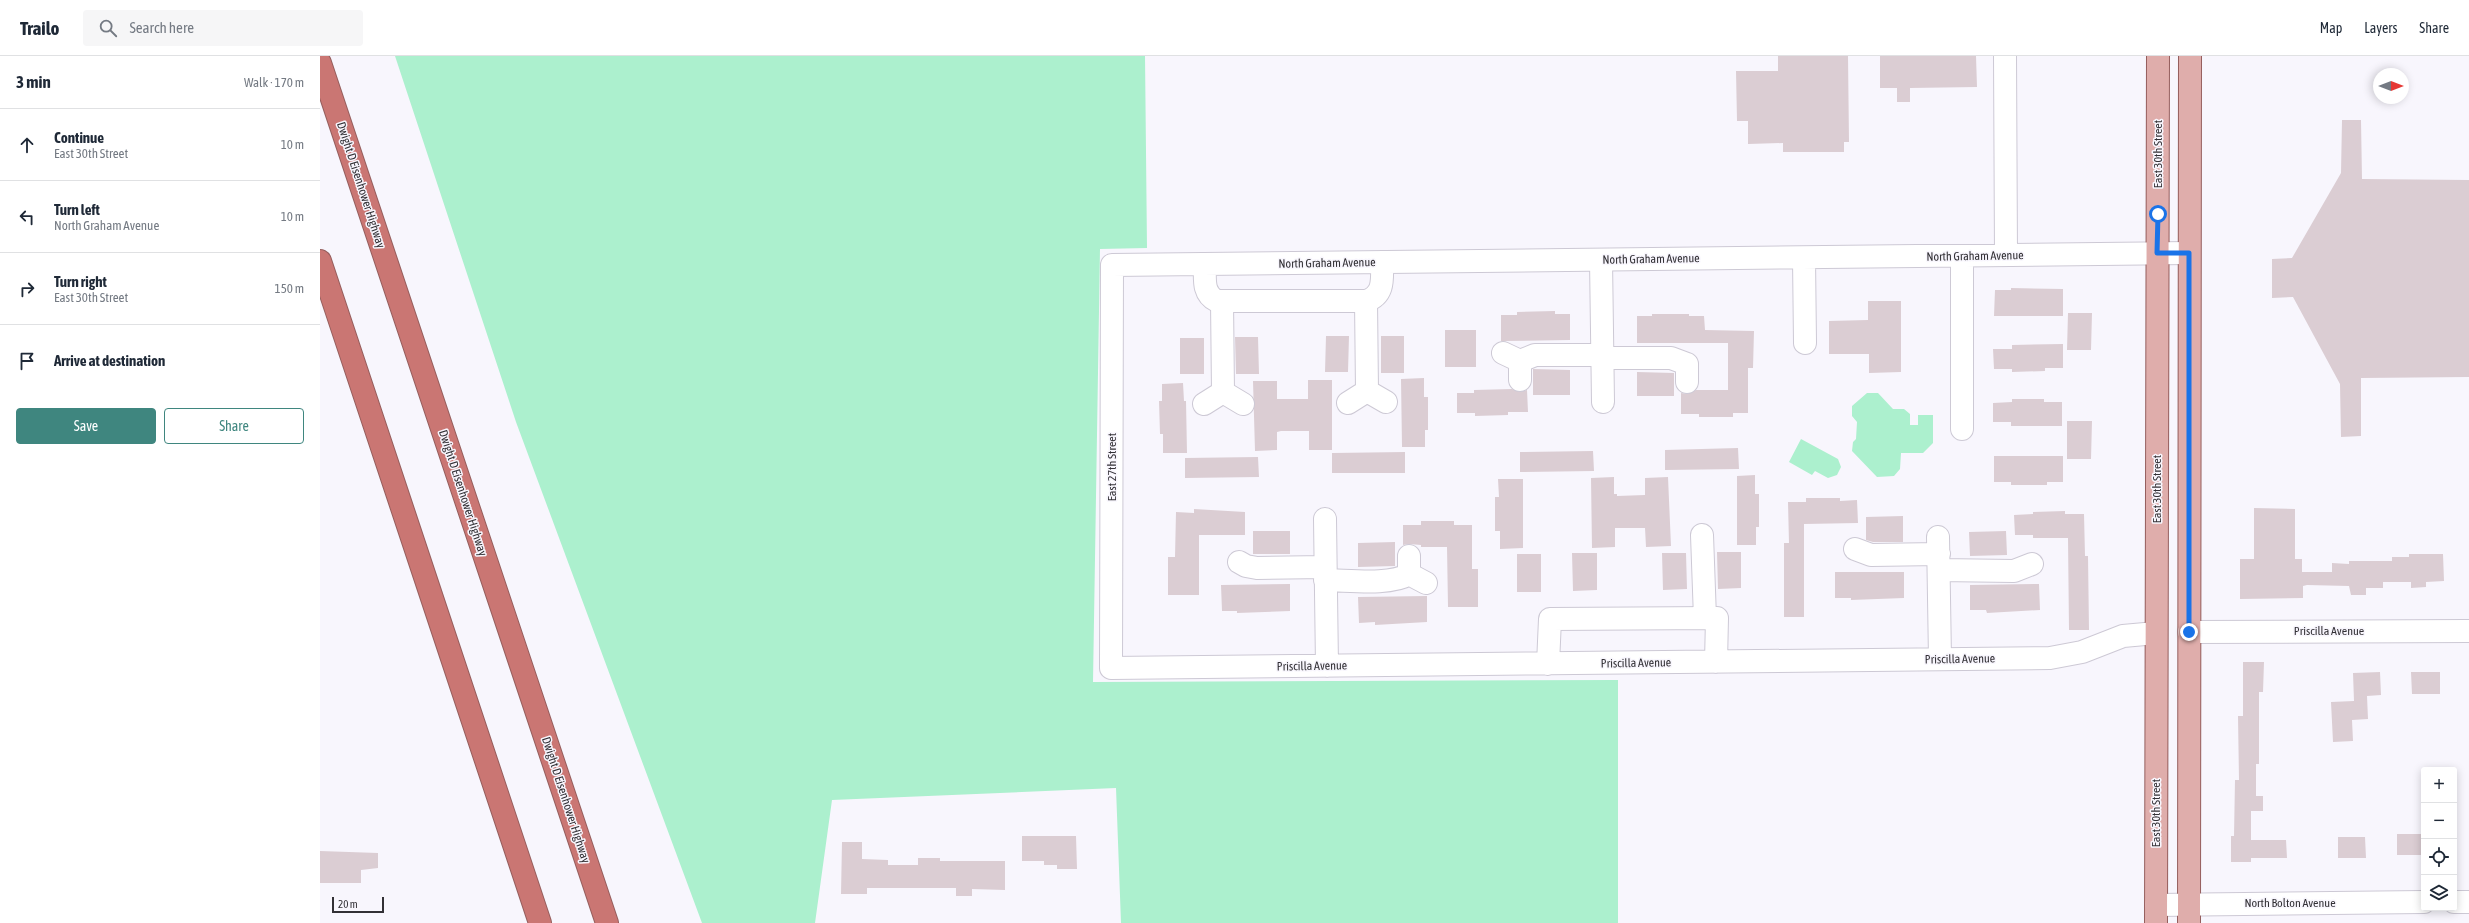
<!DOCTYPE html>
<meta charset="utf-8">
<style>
:root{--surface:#fff;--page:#f6f6f7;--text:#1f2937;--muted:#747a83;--line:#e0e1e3;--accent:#3f867f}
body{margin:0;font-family:"Asap Condensed",sans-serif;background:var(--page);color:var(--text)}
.controls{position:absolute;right:12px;bottom:12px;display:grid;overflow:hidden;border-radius:4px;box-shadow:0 2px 10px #0003}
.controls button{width:36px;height:36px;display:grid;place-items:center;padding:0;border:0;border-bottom:1px solid var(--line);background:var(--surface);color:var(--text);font:20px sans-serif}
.compass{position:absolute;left:2053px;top:12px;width:36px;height:36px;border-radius:50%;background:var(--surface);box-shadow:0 2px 10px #0003;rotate:90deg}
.scale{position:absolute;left:12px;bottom:10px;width:52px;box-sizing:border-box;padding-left:4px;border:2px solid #323035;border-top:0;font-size:11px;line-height:14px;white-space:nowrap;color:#323035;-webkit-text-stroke:3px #f8f6fd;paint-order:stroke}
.stop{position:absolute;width:12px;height:12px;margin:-9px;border:3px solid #1a73e8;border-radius:50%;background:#fff}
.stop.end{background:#1a73e8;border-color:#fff;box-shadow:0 1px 4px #0008}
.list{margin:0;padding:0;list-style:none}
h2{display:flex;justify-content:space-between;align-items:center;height:52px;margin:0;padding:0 16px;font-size:17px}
h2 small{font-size:13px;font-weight:400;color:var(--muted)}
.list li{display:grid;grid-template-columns:26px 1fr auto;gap:12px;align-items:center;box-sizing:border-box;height:72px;padding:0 16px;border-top:1px solid var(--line)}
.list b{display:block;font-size:15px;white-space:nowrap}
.list p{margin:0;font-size:13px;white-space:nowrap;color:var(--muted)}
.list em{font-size:13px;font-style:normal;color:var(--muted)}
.actions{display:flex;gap:8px;padding:12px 16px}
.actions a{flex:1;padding:9px 0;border:1px solid var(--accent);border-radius:4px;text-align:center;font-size:14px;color:var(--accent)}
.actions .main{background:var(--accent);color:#fff}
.icon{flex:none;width:22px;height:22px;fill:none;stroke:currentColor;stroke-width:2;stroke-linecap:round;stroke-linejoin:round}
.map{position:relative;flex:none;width:2149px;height:867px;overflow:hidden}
header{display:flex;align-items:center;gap:24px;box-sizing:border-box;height:56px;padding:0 20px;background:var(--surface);border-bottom:1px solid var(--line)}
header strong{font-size:19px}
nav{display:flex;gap:22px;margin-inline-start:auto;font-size:14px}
.search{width:280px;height:36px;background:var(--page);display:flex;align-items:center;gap:10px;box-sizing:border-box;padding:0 14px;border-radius:4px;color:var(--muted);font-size:15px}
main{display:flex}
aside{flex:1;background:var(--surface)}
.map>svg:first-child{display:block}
.green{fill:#acf0ce}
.building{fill:#dbcdd3}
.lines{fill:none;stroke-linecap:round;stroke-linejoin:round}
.minor-casing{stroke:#cdc9d5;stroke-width:24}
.major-casing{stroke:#955e5d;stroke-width:24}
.highway-casing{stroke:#955e5d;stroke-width:24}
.minor{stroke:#fff;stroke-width:22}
.major{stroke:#dfadab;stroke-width:22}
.highway{stroke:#ca7673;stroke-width:22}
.route{stroke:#1a73e8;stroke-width:5}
.labels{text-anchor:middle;stroke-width:3;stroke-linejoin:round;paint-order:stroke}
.street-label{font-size:12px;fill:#323035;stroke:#f8f6fd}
</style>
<header>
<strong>Trailo</strong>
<div class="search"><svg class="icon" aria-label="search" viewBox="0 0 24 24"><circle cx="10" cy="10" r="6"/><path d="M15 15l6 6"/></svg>Search here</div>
<nav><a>Map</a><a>Layers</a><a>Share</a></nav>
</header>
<main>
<aside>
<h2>3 min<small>Walk · 170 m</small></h2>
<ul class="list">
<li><svg class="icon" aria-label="ahead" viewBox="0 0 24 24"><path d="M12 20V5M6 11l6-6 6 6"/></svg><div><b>Continue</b><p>East 30th Street</p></div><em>10 m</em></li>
<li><svg class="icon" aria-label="left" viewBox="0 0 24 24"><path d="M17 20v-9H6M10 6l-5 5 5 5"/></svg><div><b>Turn left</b><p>North Graham Avenue</p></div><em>10 m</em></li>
<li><svg class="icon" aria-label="right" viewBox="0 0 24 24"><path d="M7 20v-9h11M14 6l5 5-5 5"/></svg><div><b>Turn right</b><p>East 30th Street</p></div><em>150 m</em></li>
<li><svg class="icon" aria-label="arrive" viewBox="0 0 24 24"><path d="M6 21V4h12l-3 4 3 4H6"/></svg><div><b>Arrive at destination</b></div></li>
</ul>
<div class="actions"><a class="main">Save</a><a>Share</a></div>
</aside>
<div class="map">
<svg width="2149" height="867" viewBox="0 0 2149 867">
<rect width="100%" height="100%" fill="#f8f6fd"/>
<path class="green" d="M75 0H825L827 192 780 193 773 626 1298 624V867H801L796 732 512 744 495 867H382L196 366Z
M1547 337H1558L1573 353H1584L1590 358V369H1598V359H1613V387L1603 397H1581L1580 413 1574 420 1557 421 1532 395 1533 386 1536 383 1537 366 1532 360V350Z
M1481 383 1518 403 1521 411 1517 419 1508 422 1495 415 1492 419 1469 406Z"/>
<path class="building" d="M1458 0H1528L1529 86H1524V96H1463V87L1428 88V65H1417L1416 15H1458Z
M1560 0H1656L1657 31 1590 32V46H1577V32H1560Z
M2022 64H2041L2042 123 2149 124V321L2041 322V380L2021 381 2020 328 1973 241 1952 242V203L1972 202 2021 117Z
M1691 232 1743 233V260H1674L1675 234H1691Z
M1548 245H1581V316L1549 317V298H1509V265L1548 264Z
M1235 255V258H1250V284L1181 285V259H1197V256Z
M1748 257H1772L1771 294H1747Z
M1332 258H1369V260H1384L1385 274 1434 275 1433 312H1428V357H1413V361H1379V358H1361V337L1367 338 1376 334H1408V287H1317V260H1332Z
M1125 274H1156V311H1125Z
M1006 280H1029L1028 316H1005Z
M1061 280H1084V317H1061Z
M915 281H938L939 318H916Z
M860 282H884V318H860Z
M1743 288V312H1725V315L1692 316V313H1674L1673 293H1692V289Z
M1213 313 1250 314V339H1213Z
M1317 316 1354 317V340H1317Z
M1104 322V341H1108V374H1105V391H1082L1081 323Z
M988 324H1012V394H989V375H961L957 376V394L935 395 933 325H957V343H988Z
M863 327 864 345H866L867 397H843V378H840L839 345H842V328Z
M1192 333 1200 336 1207 334 1208 356H1188V359L1155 360V357H1137V337H1154V334Z
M1692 343H1724V346H1742V370H1691V366H1673V347L1692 346Z
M1747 365H1772L1771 403H1747Z
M1418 392 1419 413 1345 414V394Z
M1273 395 1274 415 1200 416V396Z
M1085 396V417H1012V397Z
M1674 400H1743V426H1727V429H1691V426H1674Z
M938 401 939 421 865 422V402Z
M1435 419V438H1439V471H1436V489H1417V420Z
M1294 421V438H1297V440L1325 439V422L1348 421 1351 490 1326 491 1325 472H1295V491L1272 492 1271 422Z
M1178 423H1203V492L1180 493V475H1175V441H1179Z
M1486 442H1520V445L1537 444 1538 467 1484 468V561H1464V487H1469L1468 446H1486Z
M1934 452 1975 453V503H1982V516H2012V507L2029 508V505H2072V501H2089V498H2123L2124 525 2106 526V531L2091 532V526H2063V532H2046V539H2031L2029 530 1987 529 1983 530V542L1920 543V503H1934Z
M874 453 925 456V479H879V539H848V501H855L856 456 874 457Z
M1745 455V458H1764L1765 500H1768L1769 574H1749L1748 482H1713V479H1695L1694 459 1713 458V456Z
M1583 460V486H1553L1546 484V461Z
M1101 465H1134V469H1152V513H1158V551H1128L1127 491H1101V489L1089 488 1083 489V469H1101Z
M933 475H970V498H933Z
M1686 475 1687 499 1650 500 1649 476Z
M1075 486V510L1038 511V487Z
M1397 496H1421V532L1398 533Z
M1252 497H1277V534L1253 535Z
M1342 497H1366L1367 533 1343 534Z
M1197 498H1221V536H1197Z
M1515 516H1584V542L1531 544V542H1515Z
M970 528V555L917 557V555H902L901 529Z
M1719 528 1720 554 1667 557 1666 554H1650V529Z
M1107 540V566L1055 569V566L1039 567 1038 541Z
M1923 606H1944L1943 636H1939V708H1936V740H1943V755H1931V784H1966L1967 802H1931V806H1911V780H1914L1915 724H1919L1918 660H1923Z
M2060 616 2061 639 2047 640 2048 663 2032 664 2033 685 2013 686 2011 646 2034 645 2033 617Z
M2091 616H2120V638H2092Z
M2077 778H2101V799H2077Z
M702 780H756L757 813H737V809H724V805H702Z
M2018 781H2045L2046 802H2018Z
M522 786H542V803L568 804V809H598V802H620V805H685V834L652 833V840H636V832H547V838H521Z
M0 795 58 797V812L41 814V827H0Z"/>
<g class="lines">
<defs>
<path id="minor" d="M1685 0 1686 199
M1642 200V373
M1484 202 1485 287
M1281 204 1283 346
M885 208C885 222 882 238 897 245H1046C1065 239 1062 222 1062 206
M902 245 903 336
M1046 245 1047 335
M1183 297 1200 305
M1282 302H1351L1367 308
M1200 305 1215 299H1282
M1200 305V324
M1367 308V326
M1047 335 1066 346
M903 336 923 348
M1028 347 1047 335
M884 348 903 336
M1005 463 1007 610
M1382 479 1385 562
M1618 481 1620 603
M1535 493 1551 499 1619 498
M1089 500V518
M919 506 926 510 937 512 1005 511
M1619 514 1694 515 1712 508
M1089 518 1106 527
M1005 524C1028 524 1070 530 1089 518
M1869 576 2149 575
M1836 577 1803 580 1762 596 1730 602 791 612 792 209 1869 197
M1228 608 1230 563 1397 562 1396 606
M2134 846H2149
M1836 849 2104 846"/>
<path id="major" d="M1836 867 1838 0
M1869 867 1870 0"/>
<path id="highway" d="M0 7 287 867
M0 205 220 867"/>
</defs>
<use href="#minor" class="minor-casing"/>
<use href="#major" class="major-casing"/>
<use href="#highway" class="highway-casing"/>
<use href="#minor" class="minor"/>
<use href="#major" class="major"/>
<use href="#highway" class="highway"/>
</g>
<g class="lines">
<path class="route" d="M1838 158 1837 197H1869V576"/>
</g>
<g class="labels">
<g class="street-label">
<text transform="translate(1838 98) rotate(-90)" y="4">East 30th Street</text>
<text transform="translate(41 129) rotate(72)" y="4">Dwight D Eisenhower Highway</text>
<text transform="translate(1655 200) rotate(-1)" y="4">North Graham Avenue</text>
<text transform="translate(1331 203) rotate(-1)" y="4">North Graham Avenue</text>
<text transform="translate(1007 207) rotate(-1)" y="4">North Graham Avenue</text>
<text transform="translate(792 411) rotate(-90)" y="4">East 27th Street</text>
<text transform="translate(1837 433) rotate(-90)" y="4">East 30th Street</text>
<text transform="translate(143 437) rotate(72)" y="4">Dwight D Eisenhower Highway</text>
<text x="2009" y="579">Priscilla Avenue</text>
<text transform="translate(1640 603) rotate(-1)" y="4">Priscilla Avenue</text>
<text transform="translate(1316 607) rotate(-1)" y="4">Priscilla Avenue</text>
<text transform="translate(992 610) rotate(-1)" y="4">Priscilla Avenue</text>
<text transform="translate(246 744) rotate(72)" y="4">Dwight D Eisenhower Highway</text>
<text transform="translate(1836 757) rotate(-90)" y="4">East 30th Street</text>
<text x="1970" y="851">North Bolton Avenue</text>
</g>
</g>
</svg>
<div class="controls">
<button>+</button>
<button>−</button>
<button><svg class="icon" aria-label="locate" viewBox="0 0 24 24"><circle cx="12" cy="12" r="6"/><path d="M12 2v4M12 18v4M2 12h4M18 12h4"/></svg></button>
<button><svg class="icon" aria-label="layers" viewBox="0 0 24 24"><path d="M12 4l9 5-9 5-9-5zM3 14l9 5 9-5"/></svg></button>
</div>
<svg class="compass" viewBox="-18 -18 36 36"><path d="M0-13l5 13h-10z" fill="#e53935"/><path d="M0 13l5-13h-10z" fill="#747a83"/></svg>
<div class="scale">20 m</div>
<div class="stop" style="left:1838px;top:158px"></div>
<div class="stop end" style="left:1869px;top:576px"></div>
</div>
</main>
